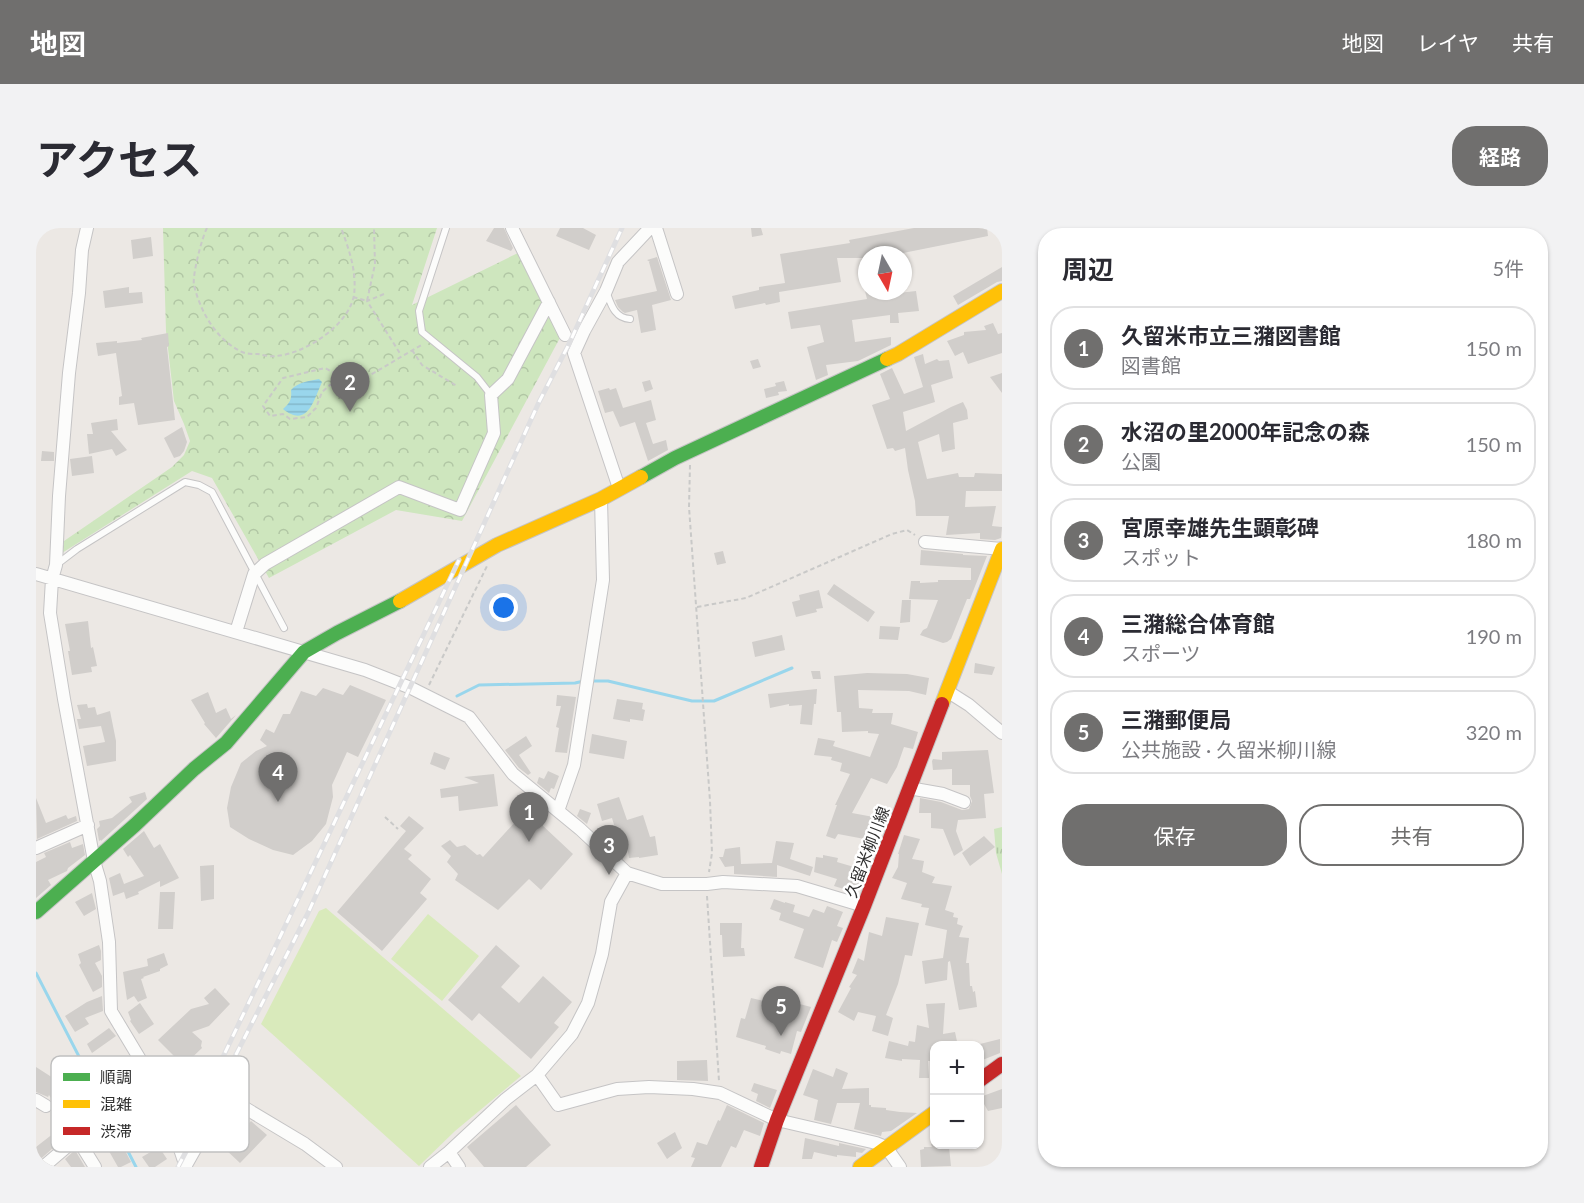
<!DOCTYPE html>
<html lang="ja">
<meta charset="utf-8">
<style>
:root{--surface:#fff;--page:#f2f2f3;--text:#2b2b33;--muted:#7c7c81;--line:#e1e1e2;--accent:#706f6e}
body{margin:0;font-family:Lato,"Noto Sans JP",sans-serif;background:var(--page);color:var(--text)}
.controls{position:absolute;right:18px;bottom:18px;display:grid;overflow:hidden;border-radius:12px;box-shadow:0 2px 4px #0004}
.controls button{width:54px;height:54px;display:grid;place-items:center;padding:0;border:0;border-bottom:2px solid var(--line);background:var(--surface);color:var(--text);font:30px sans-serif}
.compass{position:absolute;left:822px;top:18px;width:54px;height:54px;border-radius:50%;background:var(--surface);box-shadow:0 2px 4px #0004;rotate:171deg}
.you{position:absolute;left:468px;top:380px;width:21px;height:21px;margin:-15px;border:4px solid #fff;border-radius:50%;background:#1a73e8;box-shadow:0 0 0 9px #1a73e833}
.badge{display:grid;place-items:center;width:39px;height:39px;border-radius:50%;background:var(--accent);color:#fff;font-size:20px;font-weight:700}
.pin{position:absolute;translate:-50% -50px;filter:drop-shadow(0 2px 3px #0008)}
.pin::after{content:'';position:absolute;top:32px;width:21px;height:18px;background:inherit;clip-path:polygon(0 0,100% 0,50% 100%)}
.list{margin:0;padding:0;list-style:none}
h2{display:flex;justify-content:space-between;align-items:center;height:78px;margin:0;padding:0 24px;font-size:26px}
h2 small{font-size:20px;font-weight:400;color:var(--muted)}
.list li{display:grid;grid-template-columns:39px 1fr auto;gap:18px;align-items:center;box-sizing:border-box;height:84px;margin:0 12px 12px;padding:0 12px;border:2px solid var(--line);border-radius:24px}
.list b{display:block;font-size:22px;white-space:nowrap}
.list p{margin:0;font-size:20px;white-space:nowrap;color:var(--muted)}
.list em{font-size:20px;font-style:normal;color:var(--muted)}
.actions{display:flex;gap:12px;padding:18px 24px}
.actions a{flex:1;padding:14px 0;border:2px solid var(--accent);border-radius:24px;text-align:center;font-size:21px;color:var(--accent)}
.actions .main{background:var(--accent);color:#fff}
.map{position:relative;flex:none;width:966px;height:939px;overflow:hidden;border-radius:24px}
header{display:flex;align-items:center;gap:36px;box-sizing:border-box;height:84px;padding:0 30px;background:var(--accent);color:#fff}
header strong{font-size:28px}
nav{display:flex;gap:33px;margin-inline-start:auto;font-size:21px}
.intro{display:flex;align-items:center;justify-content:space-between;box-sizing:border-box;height:144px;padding:0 36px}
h1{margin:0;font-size:42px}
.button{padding:15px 27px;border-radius:24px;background:var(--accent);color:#fff;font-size:21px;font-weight:700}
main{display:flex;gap:36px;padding:0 36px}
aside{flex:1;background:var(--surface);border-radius:24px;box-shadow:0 2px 4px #0004}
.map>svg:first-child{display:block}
.grass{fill:url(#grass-tufts)}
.park{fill:url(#park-crowns)}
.pitch{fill:#d9eabb}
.water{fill:url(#water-rules)}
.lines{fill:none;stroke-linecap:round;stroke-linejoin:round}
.stream{stroke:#99d6ec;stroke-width:3}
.building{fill:#d1cecb}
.lane-casing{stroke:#c5c4c5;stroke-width:8}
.street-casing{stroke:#c5c4c5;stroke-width:14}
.fast-casing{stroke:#c5c4c5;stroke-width:16}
.slow-casing{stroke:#c5c4c5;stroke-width:16}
.jam-casing{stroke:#c5c4c5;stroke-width:16}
.path{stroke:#c9c9c8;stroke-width:2;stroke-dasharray:4.5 3;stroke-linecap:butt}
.lane{stroke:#fcfcfb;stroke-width:6}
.street{stroke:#fcfcfb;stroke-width:12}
.fast{stroke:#4caf50;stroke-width:14}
.slow{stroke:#ffc107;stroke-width:14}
.jam{stroke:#c62828;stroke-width:14}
.rail-casing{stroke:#dfdfe1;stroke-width:5}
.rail{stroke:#fff;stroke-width:3;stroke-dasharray:9;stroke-linecap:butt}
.labels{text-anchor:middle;stroke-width:5;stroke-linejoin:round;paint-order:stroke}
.street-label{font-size:16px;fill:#2e2e2e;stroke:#fff}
.key{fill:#fff;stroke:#c0c0c0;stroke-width:1.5}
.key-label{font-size:16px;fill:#2e2e2e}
</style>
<header>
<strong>地図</strong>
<nav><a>地図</a><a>レイヤ</a><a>共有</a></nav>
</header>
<div class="intro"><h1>アクセス</h1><a class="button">経路</a></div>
<main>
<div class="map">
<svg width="966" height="939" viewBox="0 0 966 939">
<defs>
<pattern id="grass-tufts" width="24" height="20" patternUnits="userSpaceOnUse" patternTransform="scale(1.5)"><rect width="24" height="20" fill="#cee6be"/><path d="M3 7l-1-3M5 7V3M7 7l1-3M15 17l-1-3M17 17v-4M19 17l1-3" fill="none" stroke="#b1c6a4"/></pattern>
<pattern id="park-crowns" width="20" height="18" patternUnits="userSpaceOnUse" patternTransform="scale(1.5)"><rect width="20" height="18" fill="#cee6be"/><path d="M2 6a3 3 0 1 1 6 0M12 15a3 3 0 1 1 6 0" fill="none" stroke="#b1c6a4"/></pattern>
<pattern id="water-rules" width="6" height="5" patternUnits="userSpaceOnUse" patternTransform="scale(1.5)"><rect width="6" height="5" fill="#99d6ec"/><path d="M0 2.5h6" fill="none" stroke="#84b8cb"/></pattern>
</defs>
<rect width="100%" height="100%" fill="#ece8e4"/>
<path class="grass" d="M966 599V646L960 625 958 601Z"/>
<path class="park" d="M127 0H401L376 77 486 23 526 106 426 293 360 282 233 350 176 250 156 243 26 325 28 313 136 239 148 227 154 213 148 196 138 173 130 103Z"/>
<path class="pitch" d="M290 680 485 848 419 903 383 938 225 796 283 683Z
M392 686 443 728 406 773 355 731Z"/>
<path class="water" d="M283 151 286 154C278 171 272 201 247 181 254 175 256 171 255 162 262 154 273 153 283 151Z"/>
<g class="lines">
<path class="stream" d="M555 453H572L656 473H678L756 440
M421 468 443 457 539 455 548 453
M0 745 69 879
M83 906 100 939"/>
</g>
<path class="building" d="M458 0H468L477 20 475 23 450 13Z
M524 0H547L560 7 553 22 520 8Z
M715 0H725L727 7 716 9Z
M878 0H951L952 8 857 27H831V30H801L805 54 743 64 744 74 730 77 729 75 699 81 696 68 723 62V59L749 55 744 26 814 15 813 12Z
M115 9 117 28 97 31 95 12Z
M621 29 635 72 616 77 620 102 605 105 601 82 589 85 587 84 582 79 579 72 621 63 613 34H614L611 32Z
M966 39V53L961 54 922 77 917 68Z
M93 59V65L106 64 107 75 69 80 67 63Z
M829 63H853L854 66 880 63 883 83 862 85 863 95H854V87L816 92 819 114 855 109V117L822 133 790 137 792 147 780 152 771 119 788 114 784 97 755 101 752 84 831 71Z
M957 95 962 106 966 105V125L932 136 927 124 919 128 911 113 928 107V104L950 102 948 98Z
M132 105 133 118 131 119 139 192 102 197 98 175 83 177V169L86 168 80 125 62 128 60 115 81 113V115L106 112 105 110Z
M887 126 889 136 901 131 903 133 913 132 917 150 895 157 899 174 867 184 870 203 915 179 927 174 931 182 932 191 917 195 919 221 906 224 903 206 882 214 891 251 922 245 923 249H938L939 245 966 246V263H930L929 279 960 278 956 298 966 299 965 310 959 312 944 311V305L910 307 913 288H880L879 273 872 242 869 220 859 223 857 220 851 221 836 177 854 171 844 146 856 140 868 166 887 159 878 129Z
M722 131 725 139 717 141 714 133Z
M966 145V165L954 149Z
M614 152 617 161 609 164 606 154Z
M748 153 751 163 742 164 743 167 730 170 728 161 740 158 739 155Z
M573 160 574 162 580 160 587 180 615 172 620 192 610 195 617 216 630 212 632 222 612 233 599 194 584 199 577 183 569 185 562 163Z
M81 191 82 202 75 203 91 222 80 228 76 221 53 226 51 206H57L55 195Z
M146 199 151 214 148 223 144 228 138 230 128 210Z
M6 223 18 224V233H5Z
M56 228 58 245 36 248 34 231Z
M885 322 927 326V327L951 328 934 371H931L915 411 911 414 907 415 884 407 887 402 891 400 902 372 873 371 875 353H884V355L902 354V352H935V340L884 337Z
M687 323 690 335 681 337 678 325Z
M798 356 839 384 832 394 791 366Z
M783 362 787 380 780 381 781 384 760 389 756 374 764 372 763 367Z
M866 372H875L874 394 864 395Z
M52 393 55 420 57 419 61 438 55 439 56 444 36 447 32 423H34L29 396Z
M844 398 864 399 862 412 843 411Z
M746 407 749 422 719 429 716 414Z
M939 435 959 439 956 447 938 445Z
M775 443H784L785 451H777Z
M831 445 871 446 893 450 890 467 873 463 822 462 823 480 837 481 836 485H857L855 496 882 504 877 521 868 519 861 539 851 556 835 550 816 585 843 590 834 612 802 606 799 611 790 608 801 577H799L814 546 804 543 806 535 795 532 796 529 778 527 782 510 799 513 797 518 834 529 843 506 832 505V503L806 504 805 484H801L798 448Z
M314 457 350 472 322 529 311 524 296 557 297 569 290 596 276 613 257 627 237 622 213 611 194 599 191 580 195 559 205 535 220 523 231 518 224 512 230 501 238 505 247 486H254L265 463 280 468 287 460 307 467Z
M781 461 780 476H778L776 497 764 496 766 477 753 478V476L734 480 732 466Z
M172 464 180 485 190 480 195 491 200 487 180 510 168 496 169 495 155 472Z
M521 467 540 469 531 525 519 524 523 500 520 499 525 478H520Z
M581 471 607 475 606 481 609 482 607 493 594 491V494L577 491Z
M51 476 52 480 59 479 61 487 74 483 80 513V533L51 538 47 518 69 514 65 498 43 501 41 491H45L41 477Z
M556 506 591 513 588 531 553 525Z
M490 508 496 518 483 527 495 545 492 547 483 540 469 522Z
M952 522 958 565 948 566 950 590 922 592 920 603 927 622 918 628 907 601 895 600V585H883L884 570 905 574 926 582 933 581 936 573 934 568V557H916V541L897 542 896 533 897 531 906 532V524Z
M398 524 414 530 409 542 394 536Z
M512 543 523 548 518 561 515 560 513 565 501 555 503 549 508 551Z
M458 546 462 578 423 583 422 568 405 570 404 561 443 555 428 549Z
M109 564 111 571 65 613V612L63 613 61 601 64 598 63 593 76 590 96 574 93 569Z
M583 569 591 592 607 587 614 609 619 608 622 627 603 630V629L593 630 590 611 583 613 576 590 566 593 561 576Z
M0 570 10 595 30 587 32 591 40 588 41 593 1 611Z
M544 581 555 585 551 596 541 588Z
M490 582 537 626 505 662 493 651 462 682 419 652 422 646 411 634 415 628 405 618 414 612 421 619 429 617 441 627 444 626 447 629Z
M373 588 388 600 368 621 376 627 372 631 395 651 384 665 391 671 346 723 301 684 370 603 364 598Z
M108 603 118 620 124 616 143 650 124 659V653L102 664 103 666 90 671 88 664 77 668 73 650 84 645 88 656 108 648 94 627 92 629 87 621Z
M868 607 884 611 876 631 888 633 886 644 899 649 896 655 916 658 909 682 918 685 917 689 922 690 921 696 927 698 923 709 933 710 930 735H933L934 758H936L937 764 939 763 941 779 923 782 914 733 912 734 911 752 889 756 886 733 907 730 911 702 889 697 893 680 885 679 886 676 865 671 871 655 856 650 862 639 863 626H862Z
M948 608 959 619 934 638 926 625Z
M740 613 758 615 754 631 777 639 774 648 741 637V649L698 646V638L689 639 683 629H687L689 621 704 619 705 636 736 635Z
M34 614 36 620 47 616 49 627 32 640 31 643 12 652 15 657 0 670V634L10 629 8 625Z
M828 614 839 617 821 665 798 658 801 651 778 644 780 629 787 630V627L802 630 801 634 818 639Z
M178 637V671L165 673 164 638Z
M124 664H139L137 701H122Z
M56 665 60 681 48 688 39 674Z
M738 671 749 675V674L759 677 757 684 773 689 777 681 788 685 791 678 807 684 801 698 807 700 801 714 796 712 787 740 758 730 768 701 743 692 745 685 734 681Z
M850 689 883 695 876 728 869 727 862 756 850 787 857 790 852 808 836 803 840 788 822 784 818 793 802 784 815 760 813 759 821 747 816 745 822 730 828 733 833 704 846 708Z
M684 695H706L705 720H708L709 728 687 729 686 707H684Z
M63 717 65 723V732L59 735 66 748V759L57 764 43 737 45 735 42 726Z
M460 717 484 738 465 759 483 775 507 748 536 774 518 795 523 799 495 831 443 785 436 793 412 772Z
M128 725 132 737 124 741V743L107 749 108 750 105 751 111 770 102 774 98 768 91 772 87 744 112 738 111 731Z
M179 760 194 776 173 798 156 804 166 813 165 818 166 820 144 841 135 834 139 829 122 812 155 781 173 776 168 770Z
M66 768 67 783 49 790 53 796 39 804 29 788 51 774Z
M715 770 740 776 741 770 775 779 765 804 761 803 755 826 745 823 744 826 729 821 730 818 700 809 705 790 709 791Z
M104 775 118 796 103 806 94 793 95 792 92 784Z
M909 775 907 806 919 804 922 818H898V833H892L893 850H883L884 832 866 831V833L849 830 853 813 872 818 873 813 879 814 881 797 893 800 890 776Z
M73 800 80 808 56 825 51 816Z
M964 811V825L944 833V816Z
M671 832 672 853 641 852V833Z
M0 839 28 857 34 853 41 864 20 878 13 867 12 869 0 864Z
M800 840 812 845 806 861 833 860V877H835V879L850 880V882L864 884 881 885 855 903 846 904 845 908 818 901 824 875H801L795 896 778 892 782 872 767 867 777 841 797 849Z
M104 843 115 851 70 892 88 884 92 892 111 884 106 876 126 867 129 883 126 885 131 892 133 909 118 918 107 898 82 909 95 934 85 939H82L61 902 67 899 58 881 78 870 73 864Z
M718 855 741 862 734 880 720 873 722 866 715 863Z
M966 861V880L952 883 944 869Z
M480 877 515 917 490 939H448L431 919Z
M691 877 728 895 724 908 708 902 700 920 695 918 685 939H655L659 930 655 929 661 914 671 917 682 892 684 893Z
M215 893 231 907 204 935 188 920Z
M27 898 33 906 0 935V919Z
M639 904 646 920 631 931 621 915Z
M769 910 803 918V915L830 921 826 925 820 924V929L801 927V929L778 924 776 931H766Z
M895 916H910L911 919H913L915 938 885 939 884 922 888 921V919H896Z
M123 919 131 931 119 939H113L106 929Z
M39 922 49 939H35L29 931Z"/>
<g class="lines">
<defs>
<path id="lane" d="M410 0 383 83 386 104 441 149 455 167
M570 63C575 76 578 90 594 91
M20 337 41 321 149 254 163 257 176 264 248 400"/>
<path id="street" d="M51 0 46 22 43 65 33 145 23 268 20 337 16 351 14 385 28 471 58 633 64 653 73 714 75 783 105 833 132 853 144 921 150 939
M476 0 529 107
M620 0 641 66
M583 260 538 125 548 103 570 63 582 34 614 0
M889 314 966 321
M0 346 329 442 375 460 433 489 477 546 544 601 591 645 626 656H671L687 654 761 658 828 678
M200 404 218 346 229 336 363 259 424 282 458 205 455 167 472 151 513 74
M911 463 933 477 966 505
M873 560 907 566 928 574
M522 583 538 537 567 352 565 271
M0 620 52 597
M501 847 536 806 552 775 566 726 575 674 591 645
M0 872 10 878
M413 924 423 939
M150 937 189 868 269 916 300 939
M7 939 41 910 59 939
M394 939 413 924 470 871 501 847 522 877 581 861 613 859 657 861 684 865 741 892 840 915 850 919 864 939"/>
<path id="fast" d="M605 249 639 230 851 131
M0 684 99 597 158 541 190 515 268 424 301 405 364 373"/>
<path id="slow" d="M851 131 862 126 966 63
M364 373 461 317 565 271 605 249
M906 476 966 321
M824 939 898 885"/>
<path id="jam" d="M944 852 966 836
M725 939 741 892 828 678 906 476"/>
</defs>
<use href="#lane" class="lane-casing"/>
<use href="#street" class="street-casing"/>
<use href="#fast" class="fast-casing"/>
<use href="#slow" class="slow-casing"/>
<use href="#jam" class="jam-casing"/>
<path class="path" d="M171 0C166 9 156 48 158 57 164 83 180 111 204 123 209 126 216 126 222 126 227 127 234 129 240 128 269 126 313 97 318 67 321 44 313 21 305 0
M348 66 331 73 365 127
M317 69 331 73 339 36 338 0
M376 122 386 137 421 158
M319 156 294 157 286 164 280 180 271 189 254 191 247 186 234 188 227 178 247 150 289 140 319 156 387 116
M654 237 653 279 674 573 676 625 673 644
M661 379 710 370 856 306 871 302 879 307
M393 457 451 338
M349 589 362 601
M671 668 683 853"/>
<use href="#lane" class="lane"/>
<use href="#street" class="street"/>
<use href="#fast" class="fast"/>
<use href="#slow" class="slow"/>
<use href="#jam" class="jam"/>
<defs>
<path id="rail" d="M158 890 423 332
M142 939 183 860 272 685 503 174 533 116 586 0"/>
</defs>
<use href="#rail" class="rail-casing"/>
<use href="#rail" class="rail"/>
</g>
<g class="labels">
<g class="street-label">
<text transform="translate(831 624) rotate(-69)" y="6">久留米柳川線</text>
</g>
</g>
<rect x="15" y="828" width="198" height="96" rx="9" class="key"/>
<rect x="27" y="845" width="27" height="8" fill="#4caf50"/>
<rect x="27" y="872" width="27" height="8" fill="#ffc107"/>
<rect x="27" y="899" width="27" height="8" fill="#c62828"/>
<g class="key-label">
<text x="64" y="855">順調</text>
<text x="64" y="882">混雑</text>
<text x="64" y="909">渋滞</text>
</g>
</svg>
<div class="controls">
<button>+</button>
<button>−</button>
</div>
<svg class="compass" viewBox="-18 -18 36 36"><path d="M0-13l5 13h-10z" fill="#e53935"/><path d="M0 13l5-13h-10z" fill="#7c7c81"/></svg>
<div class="you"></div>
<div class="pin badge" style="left:493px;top:614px">1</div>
<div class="pin badge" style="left:314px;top:184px">2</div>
<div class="pin badge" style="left:573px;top:647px">3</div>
<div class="pin badge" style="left:242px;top:574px">4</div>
<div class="pin badge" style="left:745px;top:808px">5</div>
</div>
<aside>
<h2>周辺<small>5件</small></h2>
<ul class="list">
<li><span class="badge">1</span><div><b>久留米市立三潴図書館</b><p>図書館</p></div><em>150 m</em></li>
<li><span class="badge">2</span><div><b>水沼の里2000年記念の森</b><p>公園</p></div><em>150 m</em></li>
<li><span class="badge">3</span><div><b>宮原幸雄先生顕彰碑</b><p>スポット</p></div><em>180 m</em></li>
<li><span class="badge">4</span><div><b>三潴総合体育館</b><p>スポーツ</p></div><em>190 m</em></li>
<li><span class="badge">5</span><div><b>三潴郵便局</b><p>公共施設 · 久留米柳川線</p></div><em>320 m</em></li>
</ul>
<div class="actions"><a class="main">保存</a><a>共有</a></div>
</aside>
</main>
